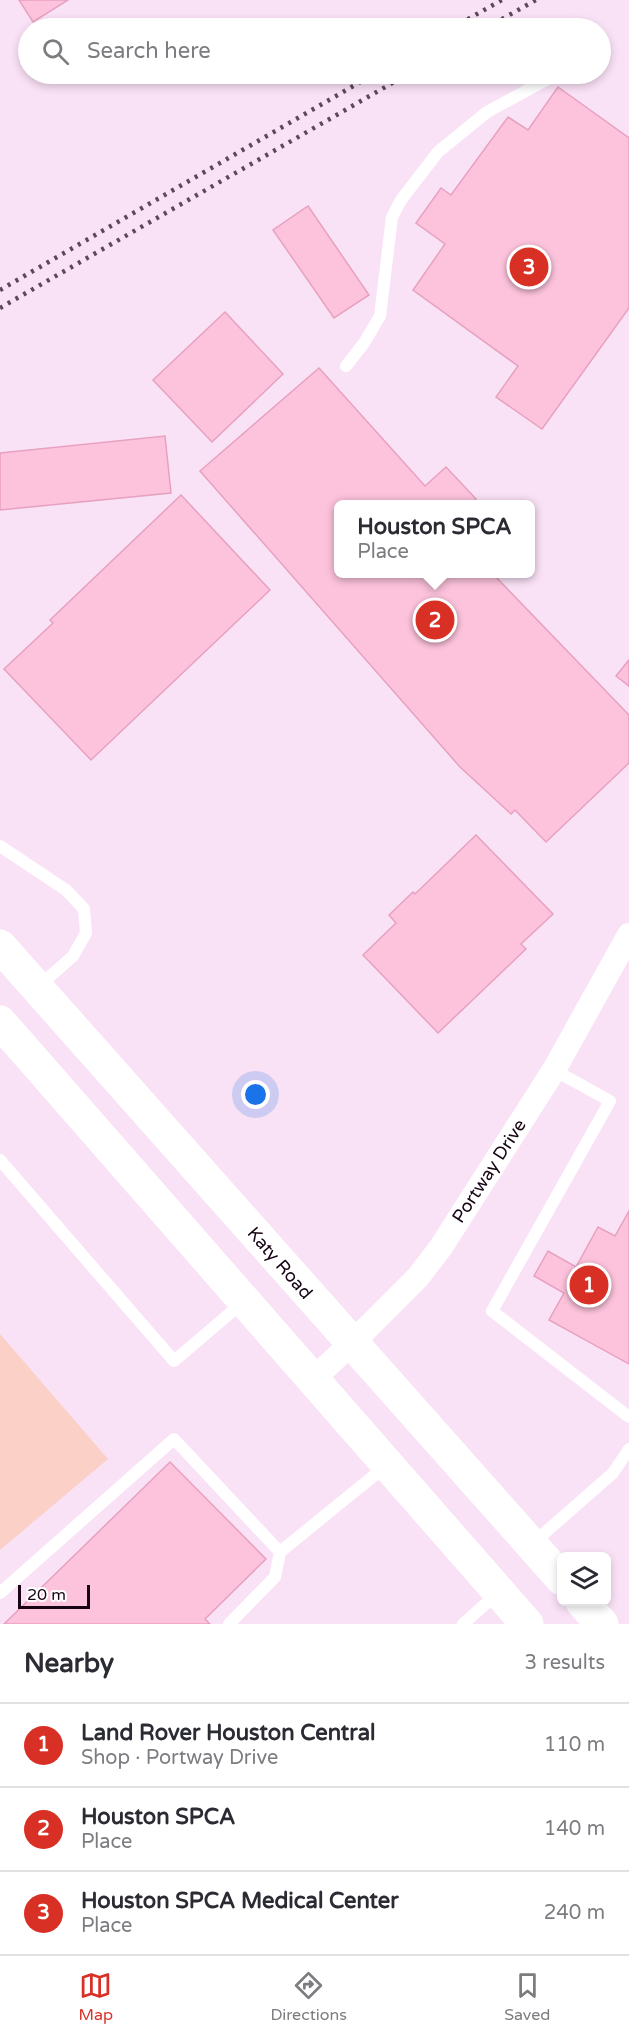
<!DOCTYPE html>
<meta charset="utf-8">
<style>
:root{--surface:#fff;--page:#f7f7f7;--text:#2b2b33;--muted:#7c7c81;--line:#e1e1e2;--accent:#d93025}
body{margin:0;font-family:"Varela Round",sans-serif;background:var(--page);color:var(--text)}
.controls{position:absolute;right:18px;bottom:18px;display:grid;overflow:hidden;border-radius:9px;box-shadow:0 3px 9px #0003}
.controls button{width:54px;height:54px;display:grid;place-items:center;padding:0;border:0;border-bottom:2px solid var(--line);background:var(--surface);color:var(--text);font:30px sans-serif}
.scale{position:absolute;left:18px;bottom:15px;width:72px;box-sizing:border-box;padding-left:6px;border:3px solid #170515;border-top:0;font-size:16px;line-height:21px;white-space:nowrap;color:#170515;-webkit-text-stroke:4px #fff;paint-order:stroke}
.you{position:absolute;left:256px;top:1095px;width:21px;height:21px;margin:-15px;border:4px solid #fff;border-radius:50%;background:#1a73e8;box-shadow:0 0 0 9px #1a73e833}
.badge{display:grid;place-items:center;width:39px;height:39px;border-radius:50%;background:var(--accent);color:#fff;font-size:20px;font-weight:700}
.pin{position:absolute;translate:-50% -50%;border:3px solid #fff;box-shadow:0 2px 6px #0006}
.popup{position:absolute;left:334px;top:500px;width:201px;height:78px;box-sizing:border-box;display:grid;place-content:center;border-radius:9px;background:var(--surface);filter:drop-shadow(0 2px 4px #0005);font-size:20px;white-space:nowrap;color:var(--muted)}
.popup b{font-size:22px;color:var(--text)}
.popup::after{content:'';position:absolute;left:50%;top:100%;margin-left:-12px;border:12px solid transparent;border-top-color:var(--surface)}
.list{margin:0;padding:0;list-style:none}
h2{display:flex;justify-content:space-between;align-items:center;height:78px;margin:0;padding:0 24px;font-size:26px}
h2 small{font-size:20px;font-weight:400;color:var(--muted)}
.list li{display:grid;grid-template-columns:39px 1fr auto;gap:18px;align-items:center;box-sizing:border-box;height:84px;padding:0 24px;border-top:2px solid var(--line)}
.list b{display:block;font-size:22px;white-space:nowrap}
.list p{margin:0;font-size:20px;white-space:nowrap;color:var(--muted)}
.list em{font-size:20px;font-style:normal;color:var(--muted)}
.icon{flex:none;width:33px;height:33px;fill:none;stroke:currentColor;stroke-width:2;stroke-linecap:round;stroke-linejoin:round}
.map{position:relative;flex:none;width:629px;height:1624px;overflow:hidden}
.search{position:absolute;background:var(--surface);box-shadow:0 3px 9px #0003;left:18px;right:18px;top:18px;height:66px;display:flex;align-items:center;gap:15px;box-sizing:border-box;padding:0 21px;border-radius:33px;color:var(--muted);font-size:22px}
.sheet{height:330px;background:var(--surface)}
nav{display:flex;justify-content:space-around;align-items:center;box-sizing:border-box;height:84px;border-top:2px solid var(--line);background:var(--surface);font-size:16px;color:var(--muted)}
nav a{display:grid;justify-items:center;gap:3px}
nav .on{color:var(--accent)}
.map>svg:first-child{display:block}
.green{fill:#fbd0c7}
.building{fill:#fdc3dc;stroke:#e7a1c0;stroke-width:1.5}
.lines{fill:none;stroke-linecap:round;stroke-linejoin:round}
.lane{stroke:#fff;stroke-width:12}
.street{stroke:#fff;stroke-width:24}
.secondary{stroke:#fff;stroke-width:33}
.rail{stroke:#5b4859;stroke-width:4.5;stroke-dasharray:3 6;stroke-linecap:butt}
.labels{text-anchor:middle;stroke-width:6;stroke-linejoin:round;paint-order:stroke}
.street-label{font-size:18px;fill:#170515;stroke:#fff}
</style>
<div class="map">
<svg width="629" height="1624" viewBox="0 0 629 1624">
<rect width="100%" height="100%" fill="#fae2f6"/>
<path class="green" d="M0 1334 108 1459 0 1550Z"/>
<path class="building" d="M19 0H68L33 22Z
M558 87 629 138V308L542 429 496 397 518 366 413 290 445 244 416 223 441 188 451 195 508 117 528 130Z
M308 206 369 295 334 318 273 230Z
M225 312 283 374 212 442 153 380Z
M319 368 425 486 446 467 476 499 470 504H339V574H493L629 715V763L546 842 515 810 511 814 460 767 200 471Z
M165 436 171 493 0 510V453Z
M181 495 270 590 91 760 4 669 53 623 50 620Z
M629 660V686L616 676Z
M476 835 553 914 521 944 526 949 438 1033 363 955 396 923 389 915 413 892 415 894Z
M629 1211V1364L549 1320 564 1293 534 1276 548 1251 576 1267 598 1227 615 1236Z
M170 1462 266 1559 205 1619 210 1624H4Z"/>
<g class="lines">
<path class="lane" d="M346 366 364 343 380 316 392 217 401 200 438 152 487 112 557 74
M0 846 66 890 84 909 86 933 73 956 38 987
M554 1070 610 1101 492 1311 629 1417
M0 1160 174 1361 242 1303
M532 1544 613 1473 629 1449
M0 1593 174 1439 280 1552 387 1465
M229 1624 275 1577 280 1552
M463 1624 498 1593"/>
<path class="street" d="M313 1379 351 1344 418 1277 441 1247 554 1070 629 935"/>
<path class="secondary" d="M0 946 562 1579
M0 1022 527 1624
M582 1602 602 1624"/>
<path class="rail" d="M452 28 502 0
M486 28 536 0
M0 290 374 74
M0 308 408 74"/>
</g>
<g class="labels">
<g class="street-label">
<text transform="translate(489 1171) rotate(-57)" y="6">Portway Drive</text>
<text transform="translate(280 1263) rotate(49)" y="6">Katy Road</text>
</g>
</g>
</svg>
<div class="controls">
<button><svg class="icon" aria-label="layers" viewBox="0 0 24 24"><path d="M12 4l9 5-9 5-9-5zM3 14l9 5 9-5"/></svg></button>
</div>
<div class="scale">20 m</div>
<div class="you"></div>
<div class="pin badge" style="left:589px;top:1285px">1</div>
<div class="pin badge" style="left:435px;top:620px">2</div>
<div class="popup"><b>Houston SPCA</b>Place</div>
<div class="pin badge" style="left:529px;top:267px">3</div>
<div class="search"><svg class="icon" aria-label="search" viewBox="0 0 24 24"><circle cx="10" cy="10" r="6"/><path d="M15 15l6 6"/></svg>Search here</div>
</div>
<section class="sheet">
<h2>Nearby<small>3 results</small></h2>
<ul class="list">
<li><span class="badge">1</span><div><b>Land Rover Houston Central</b><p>Shop · Portway Drive</p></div><em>110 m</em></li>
<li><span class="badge">2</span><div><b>Houston SPCA</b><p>Place</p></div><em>140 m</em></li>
<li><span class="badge">3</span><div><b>Houston SPCA Medical Center</b><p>Place</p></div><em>240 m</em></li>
</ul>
</section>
<nav>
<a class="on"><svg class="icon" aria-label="map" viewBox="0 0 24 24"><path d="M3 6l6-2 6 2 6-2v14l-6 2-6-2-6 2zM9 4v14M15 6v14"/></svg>Map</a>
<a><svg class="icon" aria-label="directions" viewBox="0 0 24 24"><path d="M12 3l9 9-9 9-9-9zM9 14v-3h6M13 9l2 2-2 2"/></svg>Directions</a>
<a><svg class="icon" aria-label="saved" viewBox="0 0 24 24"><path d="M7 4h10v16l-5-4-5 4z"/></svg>Saved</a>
</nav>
